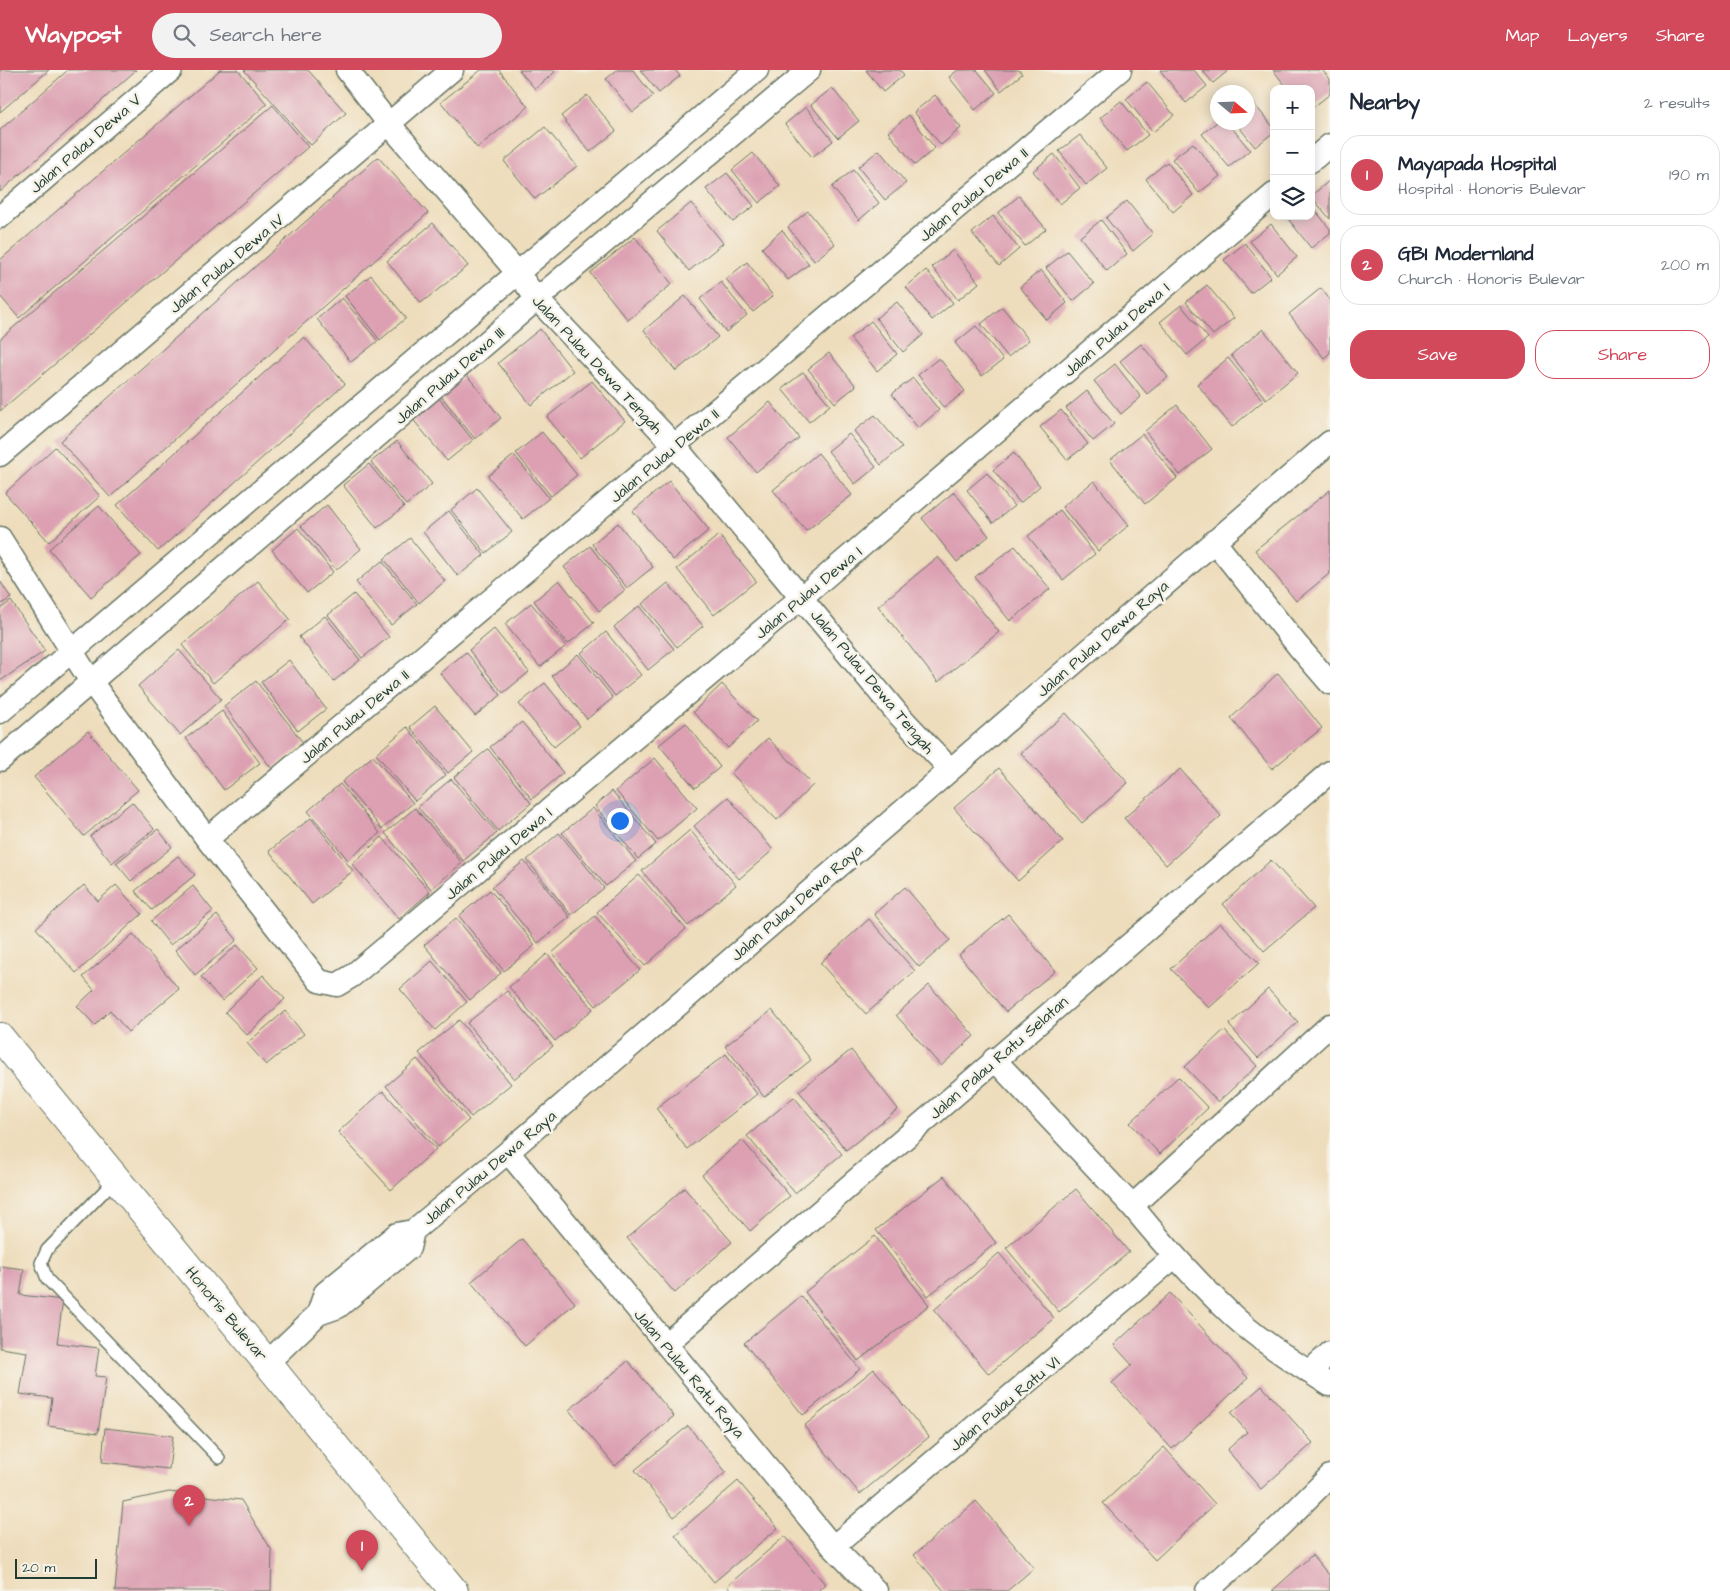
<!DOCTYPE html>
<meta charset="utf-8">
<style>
:root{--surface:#fff;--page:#f2f2f3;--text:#1f2937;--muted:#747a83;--line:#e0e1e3;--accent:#d1495b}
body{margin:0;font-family:"Architects Daughter",sans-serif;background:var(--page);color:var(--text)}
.controls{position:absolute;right:15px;top:15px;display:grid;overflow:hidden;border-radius:10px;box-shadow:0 2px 12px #0003}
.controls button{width:45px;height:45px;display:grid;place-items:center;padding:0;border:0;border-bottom:1px solid var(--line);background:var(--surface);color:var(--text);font:25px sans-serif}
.compass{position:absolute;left:1210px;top:15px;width:45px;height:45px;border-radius:50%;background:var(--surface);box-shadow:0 2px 12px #0003;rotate:109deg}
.scale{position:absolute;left:15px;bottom:12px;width:82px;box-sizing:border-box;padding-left:5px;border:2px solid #1f3d34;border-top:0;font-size:14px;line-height:18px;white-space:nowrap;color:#1f3d34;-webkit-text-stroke:4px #f7f3e8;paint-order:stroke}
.you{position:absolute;left:619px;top:750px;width:18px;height:18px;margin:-12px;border:4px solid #fff;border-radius:50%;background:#1a73e8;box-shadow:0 0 0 8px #1a73e833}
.badge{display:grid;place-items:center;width:32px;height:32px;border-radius:50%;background:var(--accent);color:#fff;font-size:16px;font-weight:700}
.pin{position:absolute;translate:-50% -41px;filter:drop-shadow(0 1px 2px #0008)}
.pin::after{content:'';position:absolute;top:26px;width:18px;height:15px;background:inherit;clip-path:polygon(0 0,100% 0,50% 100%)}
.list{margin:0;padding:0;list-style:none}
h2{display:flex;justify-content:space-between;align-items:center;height:65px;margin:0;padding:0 20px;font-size:21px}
h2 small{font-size:16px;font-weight:400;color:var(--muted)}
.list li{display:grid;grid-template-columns:32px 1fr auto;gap:15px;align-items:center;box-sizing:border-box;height:80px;margin:0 10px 10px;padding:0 10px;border:1px solid var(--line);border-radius:20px}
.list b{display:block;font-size:19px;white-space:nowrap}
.list p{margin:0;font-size:16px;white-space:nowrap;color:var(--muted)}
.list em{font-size:16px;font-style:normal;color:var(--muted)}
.actions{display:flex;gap:10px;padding:15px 20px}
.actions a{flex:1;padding:11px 0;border:1px solid var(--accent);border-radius:20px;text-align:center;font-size:18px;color:var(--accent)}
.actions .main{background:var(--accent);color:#fff}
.icon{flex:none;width:28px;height:28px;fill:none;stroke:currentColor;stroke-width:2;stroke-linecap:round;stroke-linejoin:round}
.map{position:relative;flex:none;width:1330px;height:1521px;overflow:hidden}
header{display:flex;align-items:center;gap:30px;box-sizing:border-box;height:70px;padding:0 25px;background:var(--accent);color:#fff}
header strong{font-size:24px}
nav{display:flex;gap:28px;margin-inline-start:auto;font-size:18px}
.search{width:350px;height:45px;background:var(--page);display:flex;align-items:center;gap:12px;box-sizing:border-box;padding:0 18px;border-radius:28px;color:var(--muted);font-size:19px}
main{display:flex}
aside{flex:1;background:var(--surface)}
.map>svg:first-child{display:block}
.building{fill:#dca0b2}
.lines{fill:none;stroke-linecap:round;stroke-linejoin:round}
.service-casing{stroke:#677564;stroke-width:14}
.minor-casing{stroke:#677564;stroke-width:25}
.tertiary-casing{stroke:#677564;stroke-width:30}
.service{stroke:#fff;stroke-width:11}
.minor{stroke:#fff;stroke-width:22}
.tertiary{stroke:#fff;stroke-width:28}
.labels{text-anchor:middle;stroke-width:5;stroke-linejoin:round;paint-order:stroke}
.street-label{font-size:16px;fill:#1f3d34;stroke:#f7f3e8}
</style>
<header>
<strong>Waypost</strong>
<div class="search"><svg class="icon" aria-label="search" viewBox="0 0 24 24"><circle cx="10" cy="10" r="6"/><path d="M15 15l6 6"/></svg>Search here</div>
<nav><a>Map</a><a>Layers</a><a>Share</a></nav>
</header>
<main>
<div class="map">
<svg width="1330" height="1521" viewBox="0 0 1330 1521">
<rect width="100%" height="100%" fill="#f7f3e8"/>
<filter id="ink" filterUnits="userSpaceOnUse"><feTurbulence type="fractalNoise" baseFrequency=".02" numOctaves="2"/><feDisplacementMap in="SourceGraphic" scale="10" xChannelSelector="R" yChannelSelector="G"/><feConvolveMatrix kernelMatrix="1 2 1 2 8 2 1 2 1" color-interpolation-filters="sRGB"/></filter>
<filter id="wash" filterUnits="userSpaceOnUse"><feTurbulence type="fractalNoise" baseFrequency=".0096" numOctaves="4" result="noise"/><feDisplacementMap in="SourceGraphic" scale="20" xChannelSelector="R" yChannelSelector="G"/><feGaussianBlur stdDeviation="1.12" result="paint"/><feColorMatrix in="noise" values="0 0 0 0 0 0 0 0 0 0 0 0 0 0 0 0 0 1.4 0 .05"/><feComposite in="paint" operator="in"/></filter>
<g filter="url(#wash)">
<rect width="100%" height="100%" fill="#eeddbc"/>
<g id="blocks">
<path class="building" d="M0 0H49L0 42Z
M68 0H136L0 122V60Z
M220 0H238L267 34 19 248 0 226V190Z
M244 0H308L346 43 311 75Z
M481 0H499L528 37 477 78 441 32Z
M519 0H553L555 2 535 19Z
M617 0H633L653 26 633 42 606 9Z
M640 0H675L680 6 659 23Z
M866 0H900L904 5 883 22Z
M958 0H977L996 23 975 40 949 7Z
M985 0H1019L1022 4 1001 21Z
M1160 0H1194L1207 16 1186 33Z
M1202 0H1229L1213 13Z
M1273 0H1322L1330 9V24L1311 39V19H1288Z
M1147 12 1174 45 1153 62 1126 29Z
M832 18 859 51 838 68 811 35Z
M587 25 616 61 590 82 561 46Z
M935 25 961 58 941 75 914 42Z
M1249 28 1274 58V62L1255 77 1235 52H1248Z
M1121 31 1148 65 1127 81 1100 48Z
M273 35 308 77 0 341V269Z
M806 37 833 71 812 87 785 54Z
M909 45 935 78 915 95 888 62Z
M1217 52H1227L1250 80 1229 97 1202 64Z
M545 57 577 96 535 129 504 91Z
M1080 65 1107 98 1086 115 1059 81Z
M1193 73 1220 106 1199 123 1172 89Z
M879 80 906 113 885 130 858 97Z
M753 83 780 116 759 133 732 100Z
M1054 84 1080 118 1060 134 1033 101Z
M378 87 428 143 110 427 60 371Z
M1167 92 1193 125 1173 142 1146 109Z
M853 100 879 133 859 150 832 117Z
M727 103 754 136 733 152 706 119Z
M1330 110V149L1311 126Z
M1019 126 1046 159 1025 176 998 143Z
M1127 131 1153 164 1133 181 1106 148Z
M691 133 723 173 689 201 657 161Z
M1311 135 1330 159V163L1311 178 1286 146H1311Z
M808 141 835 174 814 191 788 157Z
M993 146 1019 179 999 196 972 163Z
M1101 150 1127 184 1107 201 1080 167Z
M433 153 468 196 421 233 387 191Z
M1271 154 1297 187 1277 204 1250 171Z
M782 160 809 194 788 210 762 178Z
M635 167 672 214 628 250 590 203Z
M1245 173 1271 207 1251 223 1224 190Z
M953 180 979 213 958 230 932 197Z
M1067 181 1094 214 1073 231 1046 198Z
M747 192 773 226 753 242 726 209Z
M926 200 953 233 932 250 906 217Z
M1041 200 1067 233 1047 250 1020 217Z
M371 205 406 248 380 270 345 226Z
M721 212 747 245 726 262 700 229Z
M1207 215 1234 248 1213 265 1186 232Z
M1321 218 1330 230V283L1324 288 1289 244Z
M685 226 718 267 676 301 644 260Z
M342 228 378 271 351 292 317 249Z
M897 232 923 265 903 282 876 248Z
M1181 235 1208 268 1187 285 1160 252Z
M1002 237 1029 270 1008 287 981 254Z
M871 251 897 284 877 301 850 268Z
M976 256 1003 290 982 306 955 273Z
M540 259 573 301 531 335 498 293Z
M1263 259 1298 303 1266 329 1231 285Z
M304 267 345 314 158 481 117 435Z
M1141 274 1168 307 1147 324 1120 291Z
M829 283 856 316 835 333 808 299Z
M939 288 965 321 944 338 918 305Z
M1228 288 1263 331 1232 357 1197 314Z
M1115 294 1141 327 1121 344 1094 311Z
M803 302 830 335 809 352 782 319Z
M466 304 501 348 475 369 440 325Z
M913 308 939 340 918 358 892 324Z
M592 311 625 351 580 388 547 347Z
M1087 321 1114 354 1093 371 1066 338Z
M438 327 473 370 447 391 412 348Z
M770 332 799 368 756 402 728 367Z
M1177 335 1212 379 1180 405 1145 361Z
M1061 340 1088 374 1067 390 1040 357Z
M875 345 902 377 881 395 854 361Z
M542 362 577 405 551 426 516 383Z
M849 364 876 397 855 414 828 381Z
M1142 364 1177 408 1145 434 1110 390Z
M397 371 432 414 406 435 371 392Z
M55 377 100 426 49 472 5 423Z
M818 383 852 425 806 461 773 420Z
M1014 383 1040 416 1020 433 993 400Z
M514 385 549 428 523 449 488 406Z
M369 394 404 437 377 458 343 415Z
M987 403 1014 436 993 453 967 420Z
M669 411 709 460 673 490 633 441Z
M1094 411 1129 455 1098 481 1062 437Z
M477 418 512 462 486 483 451 440Z
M1330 420V503L1296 531 1255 480Z
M954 422 989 466 957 492 922 448Z
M327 435 361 479 336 500 301 456Z
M99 436 141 485 91 527 49 479Z
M1060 440 1095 484 1063 510 1028 466Z
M449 441 484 485 458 506 423 462Z
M618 453 653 497 627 518 592 474Z
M298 458 333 502 307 523 272 480Z
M719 465 756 511 714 545 677 499Z
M410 468 445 511 419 533 384 489Z
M590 476 625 520 599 541 564 497Z
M1015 476 1050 519 1010 551 975 507Z
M938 487 999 562 938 612 878 536Z
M382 491 417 534 391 555 356 512Z
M559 510 594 553 568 574 534 531Z
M0 511 11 528 0 535Z
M258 511 290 549 213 613 182 575Z
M668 513 703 556 677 577 642 534Z
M354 524 389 567 362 588 328 545Z
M11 531 45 581 0 611V539Z
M531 533 566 576 540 597 505 554Z
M639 536 674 579 648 600 614 557Z
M325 546 360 590 334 611 299 567Z
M494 559 529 602 503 623 469 580Z
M606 562 641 605 615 626 581 583Z
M179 580 221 629 180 665 138 616Z
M466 582 501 625 475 646 440 603Z
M578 584 613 628 587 649 552 606Z
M289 590 326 639 298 661 261 612Z
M1278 603 1322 658 1272 699 1231 648Z
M256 611 304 674 272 699 224 636Z
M545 613 580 656 554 677 519 634Z
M722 614 757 651 728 678 693 642Z
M435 636 473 682 448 703 410 657Z
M222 641 260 693 224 720 186 668Z
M1066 643 1128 713 1082 753 1021 683Z
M522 652 563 703 532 729 490 677Z
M686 653 720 697 695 718 659 675Z
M407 657 446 705 415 731 376 684Z
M88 661 138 720 84 766 34 707Z
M768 668 813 715 777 750 731 703Z
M488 679 531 733 498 761 454 707Z
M373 686 413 733 382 759 342 712Z
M655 688 697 738 658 771 616 721Z
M999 698 1063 771 1018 811 954 738Z
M1180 699 1221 746 1166 795 1124 748Z
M451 709 497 763 463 791 418 737Z
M340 714 380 763 348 790 308 741Z
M612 721 656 774 638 789 595 736Z
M728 727 773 780 739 809 694 756Z
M132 732 154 759 112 793 90 766Z
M415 738 462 793 431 819 385 763Z
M593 738 636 791 606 816 562 763Z
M311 748 353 801 312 834 269 781Z
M158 759 172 777 131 811 116 793Z
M690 760 736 815 688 856 642 801Z
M559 763 604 818 571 845 527 790Z
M382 767 430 822 399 849 352 794Z
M178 786 195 805 152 840 135 821Z
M1271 790 1314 838 1264 881 1223 834Z
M524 791 570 847 538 873 492 817Z
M639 805 686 859 645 896 597 842Z
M84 815 98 831 116 815 142 844 76 903 36 858Z
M193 816 213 841 170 875 151 851Z
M905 817 950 870 919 897 874 844Z
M490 820 535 875 504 901 459 846Z
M1008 844 1055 901 1006 942 959 885Z
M217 845 237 870 195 905 175 880Z
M595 846 640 900 596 936 552 883Z
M456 848 501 903 470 930 424 875Z
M869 849 915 901 866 944 820 893Z
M1220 853 1259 893 1209 938 1171 899Z
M133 864 179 919 128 962 110 940 95 955 77 936 94 920 83 907Z
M237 875 258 898 222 931 201 907Z
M547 884 593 939 555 971 509 917Z
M432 891 467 932 435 960 400 919Z
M263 905 285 929 247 965 225 942Z
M929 915 974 966 941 996 896 945Z
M1268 919 1298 952 1258 988 1229 955Z
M507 921 553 976 514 1009 467 953Z
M772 940 811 990 764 1027 725 976Z
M285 941 304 964 266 995 247 973Z
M459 950 511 1014 471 1047 419 983Z
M1224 960 1257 996 1218 1032 1185 997Z
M851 980 898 1039 846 1080 799 1021Z
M726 984 757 1024 687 1079 656 1038Z
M417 989 469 1050 438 1077 386 1016Z
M1178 1007 1208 1038 1160 1084 1130 1053Z
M383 1021 436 1079 391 1120 338 1062Z
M794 1027 842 1084 795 1123 747 1066Z
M742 1070 790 1126 750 1161 702 1105Z
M944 1106 996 1173 928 1226 876 1160Z
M684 1118 732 1172 675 1223 627 1168Z
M1076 1119 1129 1182 1059 1242 1006 1178Z
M875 1166 929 1235 858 1291 805 1222Z
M522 1169 575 1233 525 1276 471 1212Z
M999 1183 1054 1248 989 1304 934 1240Z
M0 1196 24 1199 20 1225 63 1230 57 1273 99 1278 95 1306 106 1307 98 1363 48 1356 52 1328 20 1324 27 1282 0 1278Z
M1170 1223 1248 1308 1172 1379 1112 1313 1132 1295 1114 1275Z
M801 1226 860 1299 803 1345 744 1273Z
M628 1291 674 1346 615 1396 569 1340Z
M874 1299 929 1367 860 1424 804 1356Z
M1262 1316 1313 1373 1261 1419 1227 1380 1247 1362 1231 1343Z
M688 1356 726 1402 674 1447 635 1400Z
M105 1358 173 1366 169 1399 102 1392Z
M1164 1377 1215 1434 1155 1490 1103 1433Z
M738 1411 778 1458 714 1512 675 1465Z
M169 1422 241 1430 272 1481 271 1521H115L123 1432Z
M976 1431 1034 1498 1007 1521H944L914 1485Z
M785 1466 825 1514 818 1521H731L727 1516Z
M1312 1485 1330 1506V1521H1272Z"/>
</g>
</g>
<g filter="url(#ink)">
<use href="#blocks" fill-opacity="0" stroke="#677564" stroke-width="1"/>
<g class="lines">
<defs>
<path id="service" d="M115 1110 47 1180 41 1193 47 1209 219 1388"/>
<path id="minor" d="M347 0 389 54 517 202 537 229 675 376 897 643 950 699
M1311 91 1330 75
M0 147 171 0
M0 385 452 0
M0 468 92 613 207 769 319 911 337 915 352 906 802 527 1274 124
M1214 471 1298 576 1330 613
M0 642 757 0
M0 690 537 229 809 0
M207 769 1120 0
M994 989 1132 1136 1330 955
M508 1082 833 1477 876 1521
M1132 1136C1163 1174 1195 1210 1230 1243 1256 1268 1299 1296 1330 1315
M318 1244 338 1237 409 1178 413 1161
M667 1273 1330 702
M268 1292 318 1244 325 1223 397 1164 413 1161 508 1082 1330 372
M1309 1302 1330 1283
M833 1477 1174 1187
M1207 1521 1280 1456 1330 1406"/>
<path id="tertiary" d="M0 967 454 1521"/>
</defs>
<use href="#service" class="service-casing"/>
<use href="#minor" class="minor-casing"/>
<use href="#tertiary" class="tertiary-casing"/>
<use href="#service" class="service"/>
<use href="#minor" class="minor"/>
<use href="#tertiary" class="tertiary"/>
</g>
</g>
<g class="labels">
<g class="street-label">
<text transform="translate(85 73) rotate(-41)" y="6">Jalan Palau Dewa V</text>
<text transform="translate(973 124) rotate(-40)" y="6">Jalan Pulau Dewa II</text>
<text transform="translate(226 193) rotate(-40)" y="6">Jalan Pulau Dewa IV</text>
<text transform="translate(1116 259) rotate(-41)" y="6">Jalan Pulau Dewa I</text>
<text transform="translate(598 294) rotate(47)" y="6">Jalan Pulau Dewa Tengah</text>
<text transform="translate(449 305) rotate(-41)" y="6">Jalan Pulau Dewa III</text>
<text transform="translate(664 385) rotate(-40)" y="6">Jalan Pulau Dewa II</text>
<text transform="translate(808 522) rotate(-40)" y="6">Jalan Pulau Dewa I</text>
<text transform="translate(1102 568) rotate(-41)" y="6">Jalan Pulau Dewa Raya</text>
<text transform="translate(873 611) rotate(50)" y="6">Jalan Pulau Dewa Tengah</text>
<text transform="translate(354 646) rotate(-40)" y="6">Jalan Pulau Dewa II</text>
<text transform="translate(498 783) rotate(-40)" y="6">Jalan Pulau Dewa I</text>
<text transform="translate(796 832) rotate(-41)" y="6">Jalan Pulau Dewa Raya</text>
<text transform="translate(998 987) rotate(-41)" y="6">Jalan Palau Ratu Selatan</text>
<text transform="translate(489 1097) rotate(-40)" y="6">Jalan Pulau Dewa Raya</text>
<text transform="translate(227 1243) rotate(50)" y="6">Honoris Bulevar</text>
<text transform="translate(690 1303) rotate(50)" y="6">Jalan Pulau Ratu Raya</text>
<text transform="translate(1004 1333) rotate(-40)" y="6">Jalan Pulau Ratu VI</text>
</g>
</g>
</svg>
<div class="controls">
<button>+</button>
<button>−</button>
<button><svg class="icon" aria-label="layers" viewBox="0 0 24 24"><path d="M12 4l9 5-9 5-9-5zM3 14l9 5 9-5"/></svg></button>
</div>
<svg class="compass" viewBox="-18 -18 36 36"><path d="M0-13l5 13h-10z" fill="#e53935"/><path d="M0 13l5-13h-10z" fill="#747a83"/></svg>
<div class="scale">20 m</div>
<div class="you"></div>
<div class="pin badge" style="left:362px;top:1501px">1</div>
<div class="pin badge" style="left:189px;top:1456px">2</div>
</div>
<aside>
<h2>Nearby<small>2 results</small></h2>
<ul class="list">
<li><span class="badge">1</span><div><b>Mayapada Hospital</b><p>Hospital · Honoris Bulevar</p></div><em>190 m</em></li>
<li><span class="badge">2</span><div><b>GBI Modernland</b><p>Church · Honoris Bulevar</p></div><em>200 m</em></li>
</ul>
<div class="actions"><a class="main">Save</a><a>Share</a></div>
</aside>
</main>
